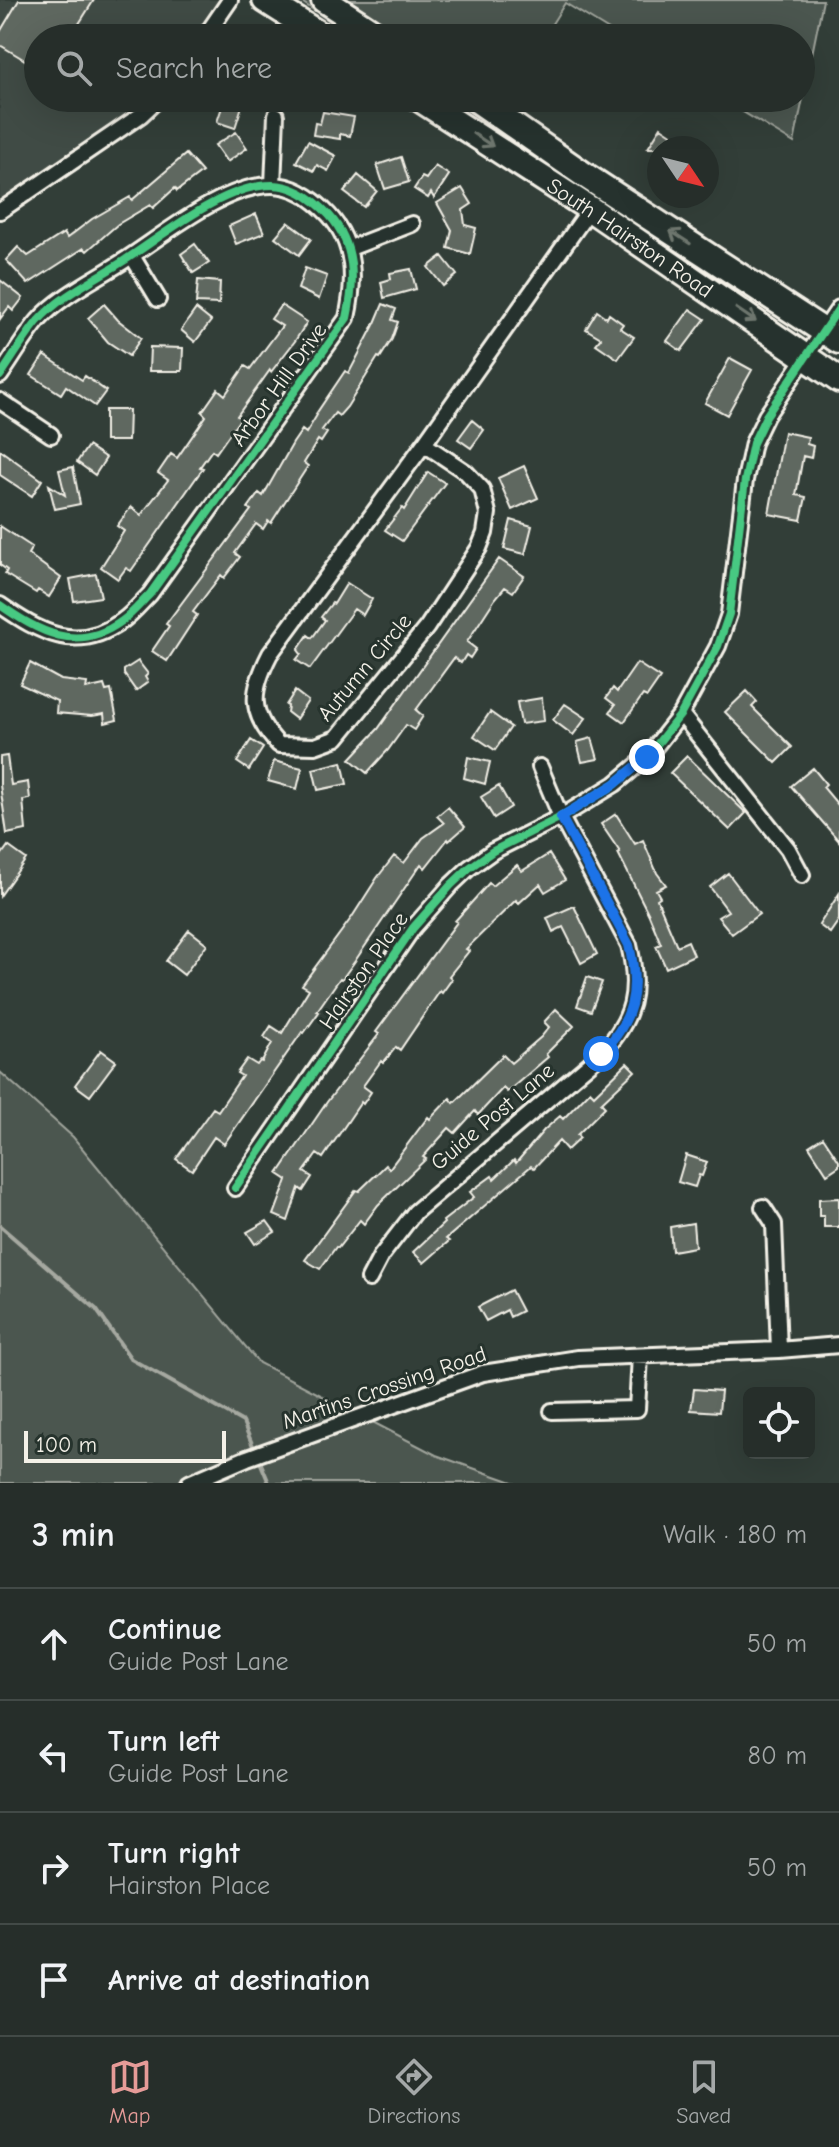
<!DOCTYPE html>
<meta charset="utf-8">
<style>
:root{--surface:#262e2a;--page:#323a36;--text:#f1f3f6;--muted:#a4a8a8;--line:#424a47;--accent:#e69b98}
body{margin:0;font-family:"Comic Neue",sans-serif;background:var(--page);color:var(--text)}
.controls{position:absolute;right:24px;bottom:24px;display:grid;overflow:hidden;border-radius:12px;box-shadow:0 8px 32px #0002}
.controls button{width:72px;height:72px;display:grid;place-items:center;padding:0;border:0;border-bottom:2px solid var(--line);background:var(--surface);color:var(--text);font:40px sans-serif}
.compass{position:absolute;left:647px;top:136px;width:72px;height:72px;border-radius:50%;background:var(--surface);box-shadow:0 8px 32px #0002;rotate:125deg}
.scale{position:absolute;left:24px;bottom:20px;width:202px;box-sizing:border-box;padding-left:8px;border:4px solid #f4f1e8;border-top:0;font-size:22px;line-height:28px;white-space:nowrap;color:#f4f1e8;-webkit-text-stroke:6px #26332d;paint-order:stroke}
.stop{position:absolute;width:24px;height:24px;margin:-18px;border:6px solid #1a73e8;border-radius:50%;background:#fff}
.stop.end{background:#1a73e8;border-color:#fff;box-shadow:0 2px 8px #0008}
.list{margin:0;padding:0;list-style:none}
h2{display:flex;justify-content:space-between;align-items:center;height:104px;margin:0;padding:0 32px;font-size:34px}
h2 small{font-size:26px;font-weight:400;color:var(--muted)}
.list li{display:grid;grid-template-columns:52px 1fr auto;gap:24px;align-items:center;box-sizing:border-box;height:112px;padding:0 32px;border-top:2px solid var(--line)}
.list b{display:block;font-size:30px;white-space:nowrap}
.list p{margin:0;font-size:26px;white-space:nowrap;color:var(--muted)}
.list em{font-size:26px;font-style:normal;color:var(--muted)}
.icon{flex:none;width:44px;height:44px;fill:none;stroke:currentColor;stroke-width:2;stroke-linecap:round;stroke-linejoin:round}
.map{position:relative;flex:none;width:839px;height:1483px;overflow:hidden}
.search{position:absolute;background:var(--surface);box-shadow:0 8px 32px #0002;left:24px;right:24px;top:24px;height:88px;display:flex;align-items:center;gap:20px;box-sizing:border-box;padding:0 28px;border-radius:44px;color:var(--muted);font-size:30px}
.sheet{height:552px;background:var(--surface)}
nav{display:flex;justify-content:space-around;align-items:center;box-sizing:border-box;height:112px;border-top:2px solid var(--line);background:var(--surface);font-size:22px;color:var(--muted)}
nav a{display:grid;justify-items:center;gap:4px}
nav .on{color:var(--accent)}
.map>svg:first-child{display:block}
.built{fill:#404b44}
.green{fill:#4c564f;stroke:#a0a49c;stroke-width:2}
.lines{fill:none;stroke-linecap:round;stroke-linejoin:round}
.stream{stroke:#a6a9a1;stroke-width:4}
.building{fill:#5f6861;stroke:#f4f1e8;stroke-width:2}
.minor-casing{stroke:#f4f1e8;stroke-width:20}
.primary-casing{stroke:#f4f1e8;stroke-width:30}
.minor{stroke:#26332d;stroke-width:14}
.primary{stroke:#26332d;stroke-width:24}
.cycleway-casing{stroke:#26332d;stroke-width:13}
.cycleway{stroke:#46c982;stroke-width:8}
.oneway{stroke:#6e766e}
.route{stroke:#1a73e8;stroke-width:10}
.labels{text-anchor:middle;stroke-width:6;stroke-linejoin:round;paint-order:stroke}
.street-label{font-size:22px;fill:#f4f1e8;stroke:#26332d}
</style>
<div class="map">
<svg width="839" height="1483" viewBox="0 0 839 1483">
<rect width="100%" height="100%" fill="#323e38"/>
<filter id="ink" filterUnits="userSpaceOnUse"><feTurbulence type="fractalNoise" baseFrequency=".0125" numOctaves="2"/><feDisplacementMap in="SourceGraphic" scale="16" xChannelSelector="R" yChannelSelector="G"/><feConvolveMatrix kernelMatrix="1 2 1 2 8 2 1 2 1" color-interpolation-filters="sRGB"/></filter>
<g filter="url(#ink)">
<path class="built" d="M0 0H230L199 38H38V98H150L135 116 13 211 0 200Z"/>
<path class="green" d="M299 0H823L794 143 720 98H801V38H622L565 3 543 38H354Z
M0 1072 73 1137 259 1363 436 1455 515 1483H0Z"/>
<g class="lines">
<path class="stream" d="M0 1226 96 1309 131 1359 243 1422 255 1451
M259 1459 269 1483"/>
</g>
<path class="building" d="M19 0H94L70 38H38V68L0 45V32Z
M224 101 242 106 235 128 217 122Z
M323 112 354 117 350 136 340 134V139L313 135 315 123 320 124Z
M661 127 676 137 689 148H648Z
M236 132 247 148 227 162 215 145Z
M308 141 336 156 328 171 317 165 314 171 296 162Z
M186 154 202 172 177 191 175 188 153 208 150 205 118 224 87 251 84 248 28 284 6 260 18 247 28 256 64 233 67 238 92 219 130 197 132 200Z
M401 157 409 182 385 189 377 165Z
M435 166 449 175 434 198 431 193 428 198 414 189 422 177 426 179Z
M358 175 377 191 364 207 344 192Z
M462 188 472 204 463 210 465 225 476 228 470 254 448 248 452 230 437 203Z
M256 214 264 233 236 244 229 226Z
M288 222 311 239 299 255 275 237Z
M195 244 209 263 193 273 181 254Z
M442 256 457 275 443 286 428 267Z
M305 268 327 276 319 299 298 289Z
M411 269 416 289 384 298 381 282 391 279 390 273Z
M0 280 23 298 13 311 9 307 0 319Z
M198 280 220 282 219 304 196 303Z
M104 304 118 320 141 338 129 356 108 342 88 318Z
M383 304 396 309 392 320 398 322 392 339 380 358 378 357 347 407 339 416 335 413 322 430 327 433 321 442 318 440 304 463 308 466 271 523 268 521 263 529 256 524 235 553 240 557 224 578 221 575 193 612 197 615 167 661 152 651 169 626 166 624 251 510 248 508 259 493 263 496 293 443 302 430 306 433 317 415 316 414 345 371 349 373 375 323Z
M281 305 307 322 295 341 271 372 270 370 237 416 240 419 216 453 212 450 200 467 203 468 131 571 126 568 118 579 101 567 124 531 117 526 131 507 141 515 168 480 158 473 171 454 177 458 206 416 202 412 218 389 225 395 245 366 250 369 282 326 271 319Z
M196 309 211 321 195 342 181 330Z
M690 309 705 319 681 351 667 341Z
M597 311 607 318 609 314 623 324 620 328 634 337 618 359 596 344 601 338 586 329Z
M150 347 183 348 182 371H149Z
M44 355 82 380 85 376 106 391 95 406 66 386 61 394 31 375Z
M730 358 752 370 727 415 705 403Z
M105 410H129L128 441H105Z
M472 420 484 430 471 448 458 439Z
M784 432 808 437 807 444 813 446 811 458 803 456 796 495 806 497 801 520 769 514Z
M88 446 106 458 95 475 77 462Z
M0 450 42 480 32 496 0 475Z
M524 466 538 498 512 510 498 478Z
M73 467 80 504 55 509 49 485 65 495 59 470Z
M428 472 445 483 402 541 385 530 402 508 404 510Z
M511 520 532 526 525 554 504 549Z
M0 526 32 547 28 554 61 578 49 597 38 590 36 593 5 574 7 570 0 565Z
M499 559 524 576 513 592 505 587 495 599 467 642 476 649 470 658 466 655 461 663 454 658 416 710 423 716 414 730 406 725 388 750 367 773 350 759 378 729Z
M96 574 101 597 74 601 70 579Z
M347 583 372 599 363 615 354 609 310 669 296 660 301 654 298 650 308 635 312 638 325 620 321 617 332 603 334 604Z
M138 661 148 674 145 677 148 682 136 691 124 674V670Z
M30 663 61 680 87 683 86 689 104 685 106 691 111 690 117 720 105 723 104 714 92 716 56 713 57 701 20 684Z
M637 663 660 678 647 697 643 695 624 722 610 712 615 705 606 698 613 688 617 692Z
M295 691 308 701 296 719 287 712 288 706 286 705Z
M747 691 757 702 752 707 792 747 776 763 725 712Z
M542 698 544 721 521 724 517 702Z
M565 704 586 718 573 735 553 720Z
M490 712 511 727 495 750 474 736Z
M592 738 598 759 582 762 577 742Z
M251 740 263 748 249 770 237 762Z
M7 756 11 785 28 782 30 799 23 800 26 830 7 834 0 785V757Z
M687 756 746 813 730 830 670 773Z
M468 757 490 762 485 784 464 778Z
M274 761 302 768 297 789 268 781Z
M342 762 347 784 318 790 313 769Z
M813 768 826 784 823 787 839 806V841L791 786Z
M499 786 511 807 494 818 481 797Z
M448 807 465 827 449 841 448 839 425 868 421 864 355 961 342 979 340 978 317 1011 319 1012 304 1033 302 1032 224 1144 214 1137 192 1170 176 1159 213 1108 218 1111 242 1076 237 1073 247 1059 257 1065 260 1061 262 1062 272 1043 264 1037 271 1026 282 1033 309 989 302 985 352 917 377 878 394 856 404 863 423 838 444 823 437 816Z
M616 814 635 844 643 840 657 873 666 885 656 890 660 897 657 899 677 946 688 941 694 955 666 968 656 946 661 944 649 915 618 853 620 852 601 824Z
M8 846 26 859 0 896V857Z
M549 854 565 880 545 892 540 884 519 903 516 900 466 949 469 951 449 976 452 979 442 993 440 991 400 1050 396 1047 383 1063 381 1061 363 1086 371 1092 363 1104 361 1102 323 1158 317 1154 304 1172 312 1177 303 1191 299 1188 288 1221 274 1215 287 1180 278 1174 327 1102 379 1034 376 1032 457 922 455 921 489 883 492 886 517 865 522 871Z
M728 873 759 914 732 934 718 917 728 911 710 887Z
M839 894V920L830 933 819 925Z
M574 906 597 954 581 963 563 927 553 932 547 918Z
M189 930 207 944 184 975 166 961Z
M587 977 602 982 591 1011 577 1006Z
M556 1009 574 1026 546 1054 548 1057 507 1092 503 1088 478 1115 475 1111 455 1133 449 1128 423 1157 426 1159 378 1205 364 1224 360 1220 338 1248 336 1247 320 1269 305 1260 356 1190 359 1191 386 1165 389 1169 428 1117 430 1119 450 1098 454 1103 503 1055 511 1063 541 1037 549 1027 544 1022Z
M101 1050 116 1061 90 1096 75 1085Z
M627 1063 635 1071 601 1103 605 1107 577 1135 580 1138 567 1150 559 1141 534 1168 531 1166 446 1239 449 1241 424 1263 413 1252 444 1223 443 1221 474 1197 470 1192 492 1176 494 1179 514 1160 516 1163 544 1130 560 1116 563 1119 590 1091 594 1095Z
M823 1137 839 1161V1166L827 1174 809 1146Z
M686 1155 707 1162 702 1176 699 1175 695 1187 678 1182Z
M839 1198V1227H824V1216H819V1199Z
M267 1221 275 1232 255 1244 247 1232Z
M693 1223 695 1247 672 1251 670 1227Z
M511 1290 522 1311 510 1317 507 1310 486 1321 478 1307Z
M694 1389 721 1391 719 1412 691 1410Z"/>
<g class="lines">
<defs>
<path id="minor" d="M204 38 230 0
M273 185 276 115
M0 211 141 115 159 98
M350 248 412 224
M132 256 158 299
M0 376C12 359 24 338 38 321 60 296 94 280 122 262 163 236 223 185 272 185 295 185 314 199 329 215 356 245 355 281 347 318L150 594C141 603 132 614 122 621 77 654 39 632 0 605
M0 401 51 435
M424 444 466 472 482 489 488 513 485 533 479 548 427 627 337 738 315 746 279 745C248 713 251 691 270 654Z
M424 444 590 209
M681 714 788 849 802 875
M235 1188 413 928 451 885 469 868 493 851 561 817 615 784 647 757 681 714 718 646 729 614 745 480 753 443 766 416 839 308
M763 1207 774 1224 779 1350
M369 1279 381 1256 415 1212 601 1054C634 1019 640 991 629 945L561 817 540 767
M552 1411 637 1409 640 1356
M189 1483 247 1458 483 1373 578 1358 779 1350 839 1345"/>
<g id="primary">
<path d="M265 0 325 38"/>
<path d="M324 0 382 38"/>
<path id="s1" d="M418 98 590 209 839 380"/>
<path d="M474 98 583 174 839 341"/>
</g>
</defs>
<use href="#minor" class="minor-casing"/>
<use href="#primary" class="primary-casing"/>
<use href="#minor" class="minor"/>
<use href="#primary" class="primary"/>
<defs>
<path id="cycleway" d="M0 376C12 359 24 338 38 321 60 296 94 280 122 262 163 236 223 185 272 185 295 185 314 199 329 215 356 245 355 281 347 318L150 594C141 603 132 614 122 621 77 654 39 632 0 605
M235 1188 413 928 451 885 469 868 493 851 561 817 615 784 647 757 681 714 718 646 729 614 745 480 753 443 766 416 839 308"/>
</defs>
<use href="#cycleway" class="cycleway-casing"/>
<use href="#cycleway" class="cycleway"/>
</g>
<defs><path id="oneway-shaft" d="M-6 0H5M1.5-3L5.5 0L1.5 3" fill="none" stroke-width="1.6" stroke-linecap="round" stroke-linejoin="round" transform="scale(2)"/></defs>
<g class="oneway">
<use href="#oneway-shaft" transform="translate(483 140) rotate(33)"/>
<use href="#oneway-shaft" transform="translate(680 237) rotate(-147)"/>
<use href="#oneway-shaft" transform="translate(746 315) rotate(34)"/>
</g>
</g>
<g class="lines" filter="url(#ink)">
<path class="route" d="M601 1054C634 1019 640 991 629 945L561 817 615 784 647 757"/>
</g>
<g class="labels">
<g class="street-label">
<text dy="8" stroke="none"><textPath href="#s1" startOffset="254">South Hairston Road</textPath></text>
<text transform="translate(278 384) rotate(-54)" y="8">Arbor Hill Drive</text>
<text transform="translate(364 667) rotate(-50)" y="8">Autumn Circle</text>
<text transform="translate(363 970) rotate(-55)" y="8">Hairston Place</text>
<text transform="translate(492 1116) rotate(-40)" y="8">Guide Post Lane</text>
<text transform="translate(384 1387) rotate(-19)" y="8">Martins Crossing Road</text>
</g>
</g>
</svg>
<div class="controls">
<button><svg class="icon" aria-label="locate" viewBox="0 0 24 24"><circle cx="12" cy="12" r="6"/><path d="M12 2v4M12 18v4M2 12h4M18 12h4"/></svg></button>
</div>
<svg class="compass" viewBox="-18 -18 36 36"><path d="M0-13l5 13h-10z" fill="#e53935"/><path d="M0 13l5-13h-10z" fill="#a4a8a8"/></svg>
<div class="scale">100 m</div>
<div class="stop" style="left:601px;top:1054px"></div>
<div class="stop end" style="left:647px;top:757px"></div>
<div class="search"><svg class="icon" aria-label="search" viewBox="0 0 24 24"><circle cx="10" cy="10" r="6"/><path d="M15 15l6 6"/></svg>Search here</div>
</div>
<section class="sheet">
<h2>3 min<small>Walk · 180 m</small></h2>
<ul class="list">
<li><svg class="icon" aria-label="ahead" viewBox="0 0 24 24"><path d="M12 20V5M6 11l6-6 6 6"/></svg><div><b>Continue</b><p>Guide Post Lane</p></div><em>50 m</em></li>
<li><svg class="icon" aria-label="left" viewBox="0 0 24 24"><path d="M17 20v-9H6M10 6l-5 5 5 5"/></svg><div><b>Turn left</b><p>Guide Post Lane</p></div><em>80 m</em></li>
<li><svg class="icon" aria-label="right" viewBox="0 0 24 24"><path d="M7 20v-9h11M14 6l5 5-5 5"/></svg><div><b>Turn right</b><p>Hairston Place</p></div><em>50 m</em></li>
<li><svg class="icon" aria-label="arrive" viewBox="0 0 24 24"><path d="M6 21V4h12l-3 4 3 4H6"/></svg><div><b>Arrive at destination</b></div></li>
</ul>
</section>
<nav>
<a class="on"><svg class="icon" aria-label="map" viewBox="0 0 24 24"><path d="M3 6l6-2 6 2 6-2v14l-6 2-6-2-6 2zM9 4v14M15 6v14"/></svg>Map</a>
<a><svg class="icon" aria-label="directions" viewBox="0 0 24 24"><path d="M12 3l9 9-9 9-9-9zM9 14v-3h6M13 9l2 2-2 2"/></svg>Directions</a>
<a><svg class="icon" aria-label="saved" viewBox="0 0 24 24"><path d="M7 4h10v16l-5-4-5 4z"/></svg>Saved</a>
</nav>
